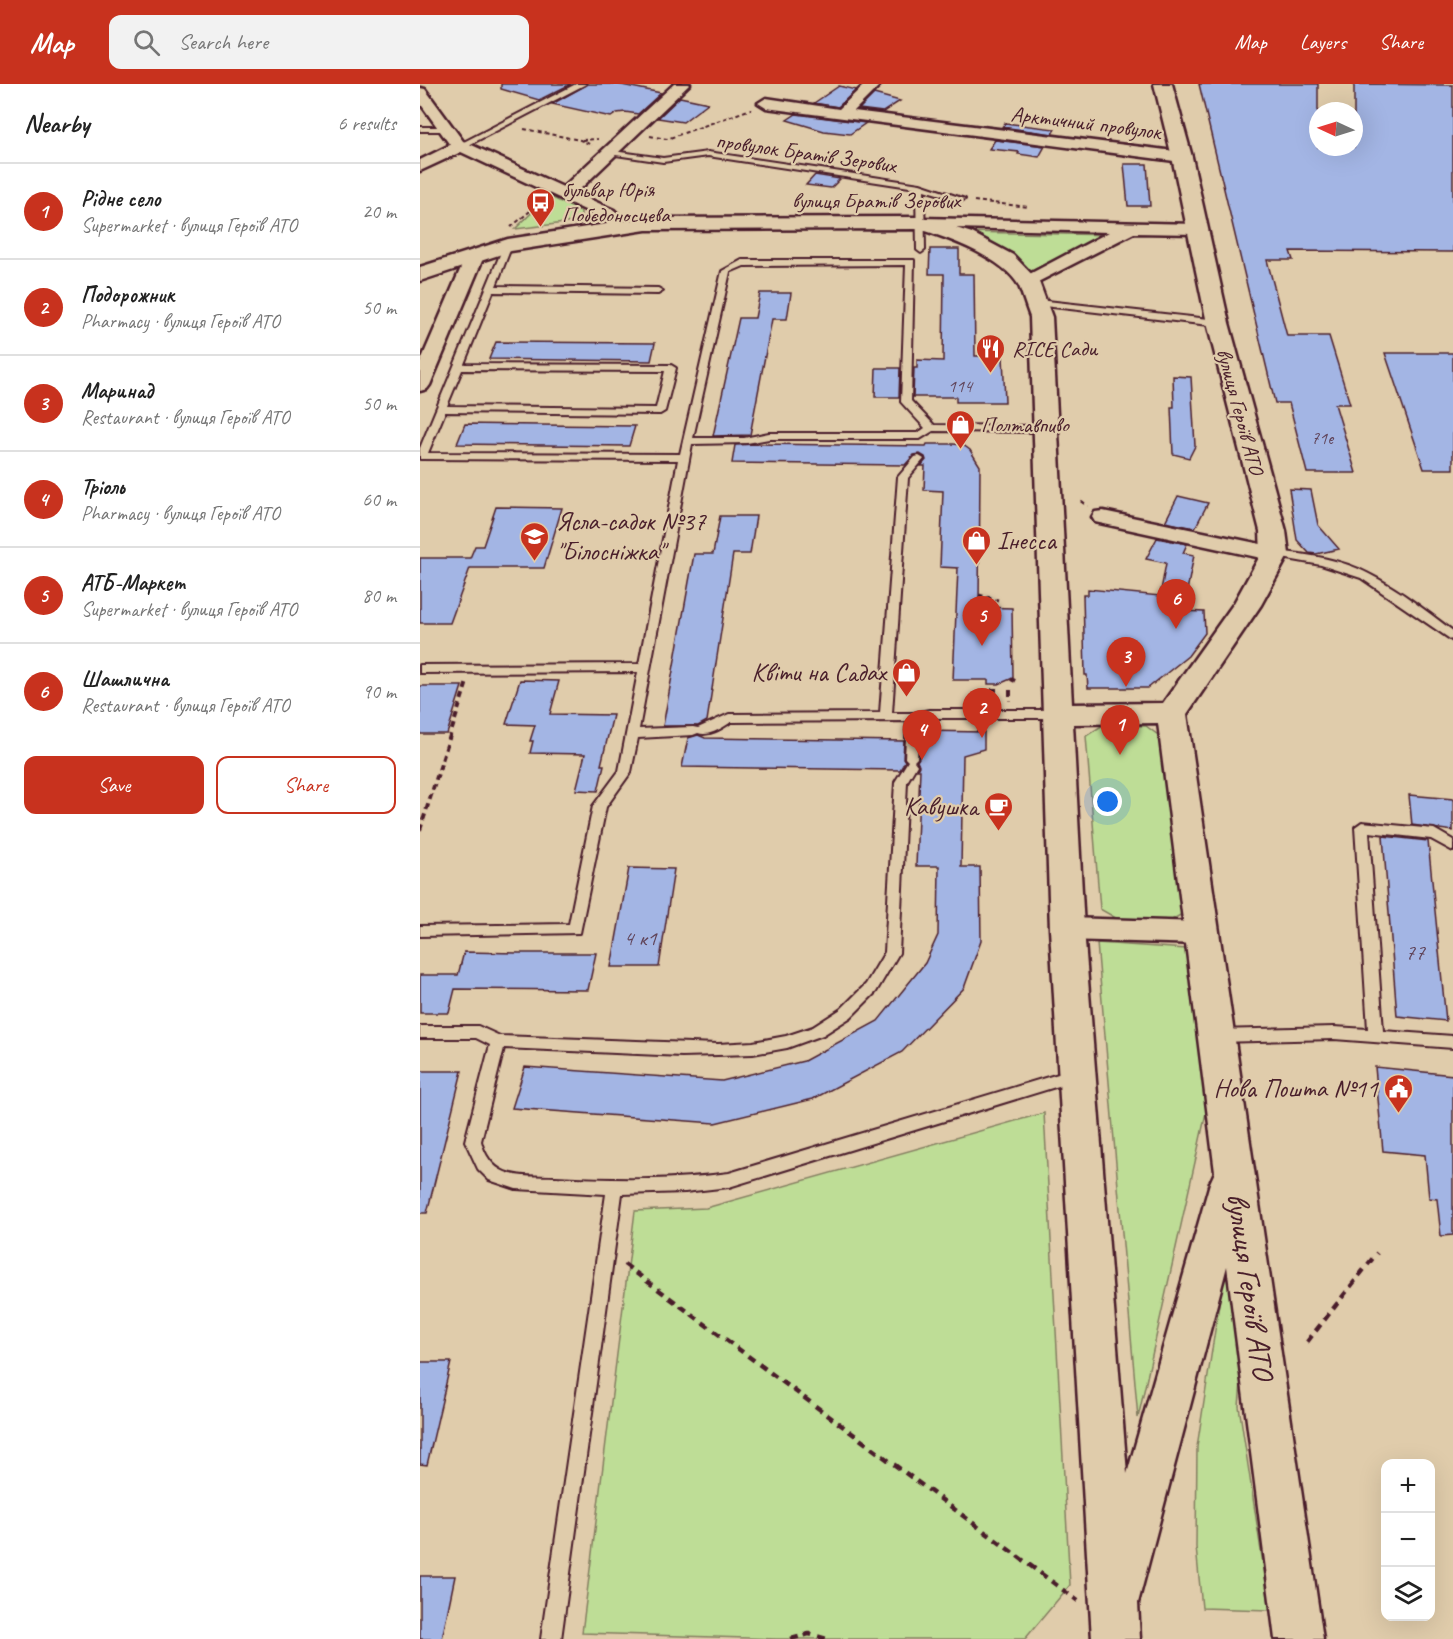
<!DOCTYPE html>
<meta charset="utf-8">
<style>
:root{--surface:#fff;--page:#f2f2f2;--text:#222;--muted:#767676;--line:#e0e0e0;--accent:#c8321e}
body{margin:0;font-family:Caveat,sans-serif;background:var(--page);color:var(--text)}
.controls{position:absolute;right:18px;bottom:18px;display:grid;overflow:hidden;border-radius:12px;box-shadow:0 6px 24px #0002}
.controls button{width:54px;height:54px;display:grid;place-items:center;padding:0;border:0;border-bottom:2px solid var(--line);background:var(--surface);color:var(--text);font:30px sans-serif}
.compass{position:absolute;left:889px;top:18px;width:54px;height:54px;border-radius:50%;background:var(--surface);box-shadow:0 6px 24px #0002;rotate:274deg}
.you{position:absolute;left:688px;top:718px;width:21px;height:21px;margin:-15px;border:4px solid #fff;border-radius:50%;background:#1a73e8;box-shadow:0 0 0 9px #1a73e833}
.badge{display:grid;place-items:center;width:39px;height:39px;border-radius:50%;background:var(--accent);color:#fff;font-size:20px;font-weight:700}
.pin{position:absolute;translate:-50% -50px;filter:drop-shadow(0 2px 3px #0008)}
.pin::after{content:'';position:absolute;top:32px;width:21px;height:18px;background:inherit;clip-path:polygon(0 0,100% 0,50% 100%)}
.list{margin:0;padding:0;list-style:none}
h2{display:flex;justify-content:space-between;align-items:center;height:78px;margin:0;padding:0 24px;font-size:26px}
h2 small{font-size:20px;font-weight:400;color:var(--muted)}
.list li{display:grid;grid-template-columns:39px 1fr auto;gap:18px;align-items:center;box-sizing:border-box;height:96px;padding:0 24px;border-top:2px solid var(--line)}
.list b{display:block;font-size:22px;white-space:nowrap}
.list p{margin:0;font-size:20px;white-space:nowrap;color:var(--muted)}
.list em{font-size:20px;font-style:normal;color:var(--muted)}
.actions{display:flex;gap:12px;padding:18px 24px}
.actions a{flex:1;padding:14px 0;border:2px solid var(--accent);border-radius:12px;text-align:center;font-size:21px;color:var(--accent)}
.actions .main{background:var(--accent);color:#fff}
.icon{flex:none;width:33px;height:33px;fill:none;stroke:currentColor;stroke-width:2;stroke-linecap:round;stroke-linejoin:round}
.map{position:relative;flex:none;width:1033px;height:1555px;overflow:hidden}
header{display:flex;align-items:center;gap:36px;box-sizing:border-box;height:84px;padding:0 30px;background:var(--accent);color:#fff}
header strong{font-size:28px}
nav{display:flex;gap:33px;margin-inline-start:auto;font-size:21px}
.search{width:420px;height:54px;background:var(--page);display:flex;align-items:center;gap:15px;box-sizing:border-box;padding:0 21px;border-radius:12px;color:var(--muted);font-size:22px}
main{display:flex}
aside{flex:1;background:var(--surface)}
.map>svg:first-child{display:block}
.green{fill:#bedd96;stroke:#847e60;stroke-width:1.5}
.building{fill:#a3b5e4;stroke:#4a1f2b;stroke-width:1.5}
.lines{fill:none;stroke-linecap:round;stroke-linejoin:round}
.lane-casing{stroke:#4a1f2b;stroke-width:4}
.street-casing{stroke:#4a1f2b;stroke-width:5}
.secondary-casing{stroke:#4a1f2b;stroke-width:5}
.path-far3{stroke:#4a1f2b;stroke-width:2;stroke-dasharray:4 3;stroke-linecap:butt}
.path-far2{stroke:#4a1f2b;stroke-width:3;stroke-dasharray:4.5 4;stroke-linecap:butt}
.path-far1{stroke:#4a1f2b;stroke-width:4;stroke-dasharray:6 4.5;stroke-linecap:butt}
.path{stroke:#4a1f2b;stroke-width:4.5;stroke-dasharray:8 6;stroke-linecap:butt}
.lane{fill:#e0ccab;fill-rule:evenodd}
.street{fill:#e0ccab;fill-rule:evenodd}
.secondary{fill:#e0ccab;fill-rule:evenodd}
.labels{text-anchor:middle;stroke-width:4.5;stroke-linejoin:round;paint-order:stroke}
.far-number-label{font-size:18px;fill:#604459}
.far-street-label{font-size:22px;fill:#4a1f2b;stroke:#e0ccab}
.far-poi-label{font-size:22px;fill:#4a1f2b;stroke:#e0ccab;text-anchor:start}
.number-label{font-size:22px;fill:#604459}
.poi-label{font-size:26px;fill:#4a1f2b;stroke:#e0ccab;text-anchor:end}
.near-street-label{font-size:32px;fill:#4a1f2b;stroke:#e0ccab}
</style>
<header>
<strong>Map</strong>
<div class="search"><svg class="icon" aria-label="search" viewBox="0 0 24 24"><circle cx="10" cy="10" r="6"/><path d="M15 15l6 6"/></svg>Search here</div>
<nav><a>Map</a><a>Layers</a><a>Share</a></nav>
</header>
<main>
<aside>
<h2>Nearby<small>6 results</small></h2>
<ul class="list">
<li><span class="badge">1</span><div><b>Рідне село</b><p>Supermarket · вулиця Героїв АТО</p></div><em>20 m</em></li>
<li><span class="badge">2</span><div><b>Подорожник</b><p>Pharmacy · вулиця Героїв АТО</p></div><em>50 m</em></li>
<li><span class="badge">3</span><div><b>Маринад</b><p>Restaurant · вулиця Героїв АТО</p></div><em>50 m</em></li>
<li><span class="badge">4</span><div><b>Тріоль</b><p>Pharmacy · вулиця Героїв АТО</p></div><em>60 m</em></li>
<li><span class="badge">5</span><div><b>АТБ-Маркет</b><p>Supermarket · вулиця Героїв АТО</p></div><em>80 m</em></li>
<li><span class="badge">6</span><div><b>Шашлична</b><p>Restaurant · вулиця Героїв АТО</p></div><em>90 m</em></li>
</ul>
<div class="actions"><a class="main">Save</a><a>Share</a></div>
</aside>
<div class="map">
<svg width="1033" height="1555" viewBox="0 0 1033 1555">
<rect width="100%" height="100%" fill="#e0ccab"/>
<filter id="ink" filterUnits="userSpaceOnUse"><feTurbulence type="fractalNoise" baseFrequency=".0167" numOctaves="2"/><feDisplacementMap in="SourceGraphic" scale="12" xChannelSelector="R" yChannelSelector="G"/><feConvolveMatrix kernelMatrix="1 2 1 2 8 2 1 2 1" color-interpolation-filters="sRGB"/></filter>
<g filter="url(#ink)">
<path class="green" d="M129 112 161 128V133L153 138 95 145Z
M543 148 699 151 615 194Z
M683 641 726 642 742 654 764 829 748 838 701 837 680 825 666 652Z
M677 859 767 865 792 1002 718 1334Z
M624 1029 650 1501 605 1555H356L162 1549 215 1127 286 1124Z
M804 1188H816L824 1264 819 1322 850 1526 782 1524 776 1463 777 1363Z"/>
<path class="building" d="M81 0H151L119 16 81 5Z
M168 0H197L241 9 218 30 205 28 197 29 191 33 132 20Z
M779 0H898V63H934V0L1033 1V168L870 167 873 176H847L867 252H909L930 320H915L936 389H887L869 319H855Z
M419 2 436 6 418 23 394 19Z
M454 10 480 17 463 28 439 25Z
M260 13 288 19 263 38 238 34Z
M376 30 446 39 430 50 404 47 367 36Z
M585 39 635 45 632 50 582 43Z
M575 56 625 62 619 73 598 70 599 68 569 65Z
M704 80H727L730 122H708Z
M395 91 420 95 411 104 386 101Z
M510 165H539V190H554L555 272H583L585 318H536V313H493L494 284H497V276L523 277 524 190H509Z
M340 209H371L367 235H352L330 351 293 352 319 234H335Z
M76 258 235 259 231 277 69 275Z
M965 269H1033V385H1004Z
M456 284H480L479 313H455Z
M753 292 771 293 775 362 769 374 753 370 751 323H754Z
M45 340 119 341 215 342 209 362 37 360Z
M336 360 506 362 507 360H533L543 361 550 366 560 382 559 523 592 524 593 594 579 600H568V596H533L538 484 520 483 523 407 504 406 505 382H501L506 376 505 373 500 370 494 371 485 381 312 379 315 361Z
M869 405 891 406 898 441 919 465 896 470 889 469 877 456Z
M758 412 788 419 775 444 745 438Z
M76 423 142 424 124 484H50L30 539H0V474H50L55 462H63Z
M300 432H336L330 470H313L287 637 278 642H243L274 470H293Z
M737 454 767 460 763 469 774 471 763 527 784 528 785 549 768 572 728 604H668L667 591H665L663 511H668V505L740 512 746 479 726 475Z
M100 596 139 597 130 630 193 631 181 681H184L178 707 156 706 165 670 110 669 113 657H110L115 641 86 640Z
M0 602H42L27 650H0Z
M501 647 564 648V665L543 671 541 783H560L561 857 544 904 482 968 393 1015 295 1039 92 1024 105 983 302 997 384 977 458 937 505 879 518 851 519 782H496L500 686H497L499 682 497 677 499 674Z
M278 651 285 654 484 657 483 674 485 677 480 686 262 683 268 654Z
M989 711 1033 715V747L992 741Z
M963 752 1008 757 1026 937 977 932Z
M209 784 254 785 239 883H191Z
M44 868 99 869H176L168 906 35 905 29 929H0V891H38Z
M955 983 1033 991V1151L1021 1152 1017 1115 1009 1114 1005 1071 963 1067Z
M0 987H42L7 1129H0Z
M0 1278H31L7 1381 0 1380Z
M0 1492H35L22 1555H0Z"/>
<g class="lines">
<defs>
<path id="lane" d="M156 0H166L43 64 36 62Z
M0 43H26L30 45 26 47H0Z
M186 66 243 74 288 68 500 100 545 115 541 117 504 106 505 166 501 169 497 166 496 104 288 72 243 78 189 70H186Z
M88 158 92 161 76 202 238 204 243 207 238 210 73 208 44 280 251 281 256 284 245 327 240 330 25 328 8 369 260 370 302 187 322 176H494L491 317 514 341 626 342 631 345 626 348 513 347 500 355H349L327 359 272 360 219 645 273 643 278 644 309 630 460 629 478 393 495 373 499 372 504 375 488 394 472 629H494L509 626H638L644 630 638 634H509L500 636 497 674 494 677 497 681 487 698 479 869 456 908 431 933 403 951 367 964 333 970 262 972 84 964 61 1057C64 1070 72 1083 85 1088 100 1094 119 1092 135 1093 194 1096 251 1097 309 1089L655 985 660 987 663 991 660 995 655 997 309 1103 265 1108 202 1110 141 1555H121L186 1110 96 1105 69 1096 58 1085 45 1057 70 961 56 954H0V942H58L80 952 298 960 333 958 366 952 393 943 421 925 446 900 465 868 475 698 488 677 485 674 487 637 311 638C302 644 289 653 278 649L273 651 218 654 211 688 186 723 160 849 0 852V842L149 840 173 722 199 687 218 588 0 589V581L219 580 258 376 0 375V364L84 161ZM486 181 481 318 505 344 498 349H349L324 354H273L310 188 324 182ZM42 286 245 287 236 324 27 322Z
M618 216 798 236 803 239 798 242 615 221V217Z
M855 467C886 470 921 475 949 490 979 505 1006 527 1033 547V557L941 494 901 481 851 472 849 470Z
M942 738 1014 745 1033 756V767L1011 755 949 748 963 947 1033 952V964L914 955 795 958 790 956 788 952 790 948 795 946 914 943 948 945 935 743Z"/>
<path id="street" d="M254 0H270L156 109 194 126 211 144 208 148H196L182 134 41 68 0 87V76L30 61 0 19V4L5 5 43 57 143 103Z
M445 0H461L434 27 762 68 770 73 762 78 346 24 338 19 346 14 419 25Z
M501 134 777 140 783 141 786 145 783 149 777 150 714 149 608 203 602 202 599 198 602 194 689 148 495 143 493 139 495 135Z
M55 167 61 168 64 172 10 301 7 305 0 307V279L46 172 49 168Z
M683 427 855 463 863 465 866 470 863 475 855 477 675 438 672 433 675 428Z
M647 834 781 838 791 841 795 849 791 857 781 860 647 856 637 853 633 845 637 837Z"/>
<path id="secondary" d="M734 0H752L772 73 809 239 866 447 869 470 841 521 767 630 903 1555H855L807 1182 718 1519 720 1555H672L630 845 610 233C606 223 603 212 599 202 584 174 528 154 499 145L226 146 91 167 0 197V183L88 155 226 134 501 133 552 149 593 171 619 198 632 233 652 620 743 619 814 519 841 470 840 447 787 239 752 73ZM738 639 795 1088 790 1099 707 1390 664 845 653 640Z"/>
</defs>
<use href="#lane" class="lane-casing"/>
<use href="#street" class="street-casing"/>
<use href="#secondary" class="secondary-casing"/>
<path class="path-far3" d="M104 45 160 56 172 61
M230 52 247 55 331 25
M162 56 178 55
M554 117 609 123
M91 143 122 117"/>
<path class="path-far2" d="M661 417 668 422
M559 511 578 516"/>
<path class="path-far1" d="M591 595 595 597
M571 606H580
M590 606V617
M0 746 47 598"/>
<path class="path" d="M204 1180 658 1517
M887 1258 957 1169
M371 1555 389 1550 407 1555"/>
<use href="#lane" class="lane"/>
<use href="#street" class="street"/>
<use href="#secondary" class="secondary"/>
</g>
</g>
<defs>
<symbol id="bus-pin" viewBox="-11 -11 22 30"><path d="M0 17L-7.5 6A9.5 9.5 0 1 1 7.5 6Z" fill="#c8321e" stroke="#e0ccab"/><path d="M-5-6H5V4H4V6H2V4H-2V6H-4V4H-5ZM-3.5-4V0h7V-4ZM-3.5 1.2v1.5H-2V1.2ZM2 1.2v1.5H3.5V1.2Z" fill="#fff"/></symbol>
<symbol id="restaurant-pin" viewBox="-11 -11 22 30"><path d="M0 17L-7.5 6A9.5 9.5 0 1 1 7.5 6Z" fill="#c8321e" stroke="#e0ccab"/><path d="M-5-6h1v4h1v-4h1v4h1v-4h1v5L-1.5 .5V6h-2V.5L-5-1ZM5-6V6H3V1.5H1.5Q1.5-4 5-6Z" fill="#fff"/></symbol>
<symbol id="shop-pin" viewBox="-11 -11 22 30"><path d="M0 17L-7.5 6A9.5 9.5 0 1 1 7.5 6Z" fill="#c8321e" stroke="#e0ccab"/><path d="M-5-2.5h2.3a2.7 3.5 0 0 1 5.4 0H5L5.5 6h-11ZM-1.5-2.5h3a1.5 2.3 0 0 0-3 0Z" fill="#fff"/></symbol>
<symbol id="school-pin" viewBox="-11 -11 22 30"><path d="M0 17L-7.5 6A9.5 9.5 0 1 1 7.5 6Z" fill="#c8321e" stroke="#e0ccab"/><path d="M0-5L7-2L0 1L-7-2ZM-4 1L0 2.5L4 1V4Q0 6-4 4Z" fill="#fff"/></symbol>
<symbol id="cafe-pin" viewBox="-11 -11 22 30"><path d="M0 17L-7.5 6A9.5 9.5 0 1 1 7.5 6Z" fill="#c8321e" stroke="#e0ccab"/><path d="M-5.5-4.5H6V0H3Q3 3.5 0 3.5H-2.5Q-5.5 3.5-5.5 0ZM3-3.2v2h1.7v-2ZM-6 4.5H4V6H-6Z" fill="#fff"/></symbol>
<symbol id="civic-pin" viewBox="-11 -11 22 30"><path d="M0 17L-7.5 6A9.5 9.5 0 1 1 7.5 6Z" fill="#c8321e" stroke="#e0ccab"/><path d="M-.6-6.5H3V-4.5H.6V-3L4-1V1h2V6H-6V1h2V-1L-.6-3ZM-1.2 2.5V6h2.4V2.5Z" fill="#fff"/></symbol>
</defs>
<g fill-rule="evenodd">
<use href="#bus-pin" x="104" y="102" width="33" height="45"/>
<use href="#restaurant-pin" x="554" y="248" width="33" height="45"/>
<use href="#shop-pin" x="524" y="324" width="33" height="45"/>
<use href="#school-pin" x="98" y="436" width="33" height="45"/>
<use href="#shop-pin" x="540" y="440" width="33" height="45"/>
<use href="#shop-pin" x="470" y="572" width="33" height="45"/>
<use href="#cafe-pin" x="562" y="706" width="33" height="45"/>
<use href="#civic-pin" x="962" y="988" width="33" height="45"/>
</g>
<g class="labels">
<g class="far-number-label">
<text x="540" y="308">114</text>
<text x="902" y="360">71е</text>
</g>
<g class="far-street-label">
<text transform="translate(666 38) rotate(7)" y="8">Арктичний провулок</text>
<text transform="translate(386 68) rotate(8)" y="8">провулок Братів Зерових</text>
<text x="456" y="124">вулиця Братів Зерових</text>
<text transform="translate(821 327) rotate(75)" y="8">вулиця Героїв АТО</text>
</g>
<g class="far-poi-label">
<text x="142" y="113">бульвар Юрія<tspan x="142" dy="25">Побєдоносцева</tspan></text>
<text x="592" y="272">RICE Сади</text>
<text x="561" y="348">Полтавпиво</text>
</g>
<g class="number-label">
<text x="220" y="861">4 к1</text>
<text x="995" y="875">77</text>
</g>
<g class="poi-label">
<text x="136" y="446" text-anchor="start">Ясла-садок №37<tspan x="136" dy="30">"Білосніжка"</tspan></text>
<text x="577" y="465" text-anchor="start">Інесса</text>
<text x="466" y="597">Квіти на Садах</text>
<text x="558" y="731">Кавушка</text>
<text x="958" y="1013">Нова Пошта №11</text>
</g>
<g class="near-street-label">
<text transform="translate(831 1202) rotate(82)" y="11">вулиця Героїв АТО</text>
</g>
</g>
</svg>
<div class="controls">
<button>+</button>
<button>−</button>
<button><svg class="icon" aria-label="layers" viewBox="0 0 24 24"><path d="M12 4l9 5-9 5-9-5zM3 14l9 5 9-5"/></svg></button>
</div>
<svg class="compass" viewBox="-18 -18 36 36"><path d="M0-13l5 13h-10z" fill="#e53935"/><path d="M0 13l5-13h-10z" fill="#767676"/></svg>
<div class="you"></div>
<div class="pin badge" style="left:700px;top:671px">1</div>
<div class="pin badge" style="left:562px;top:654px">2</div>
<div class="pin badge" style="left:706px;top:603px">3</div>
<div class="pin badge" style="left:502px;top:676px">4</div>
<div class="pin badge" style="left:562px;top:562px">5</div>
<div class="pin badge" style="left:756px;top:545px">6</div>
</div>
</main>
